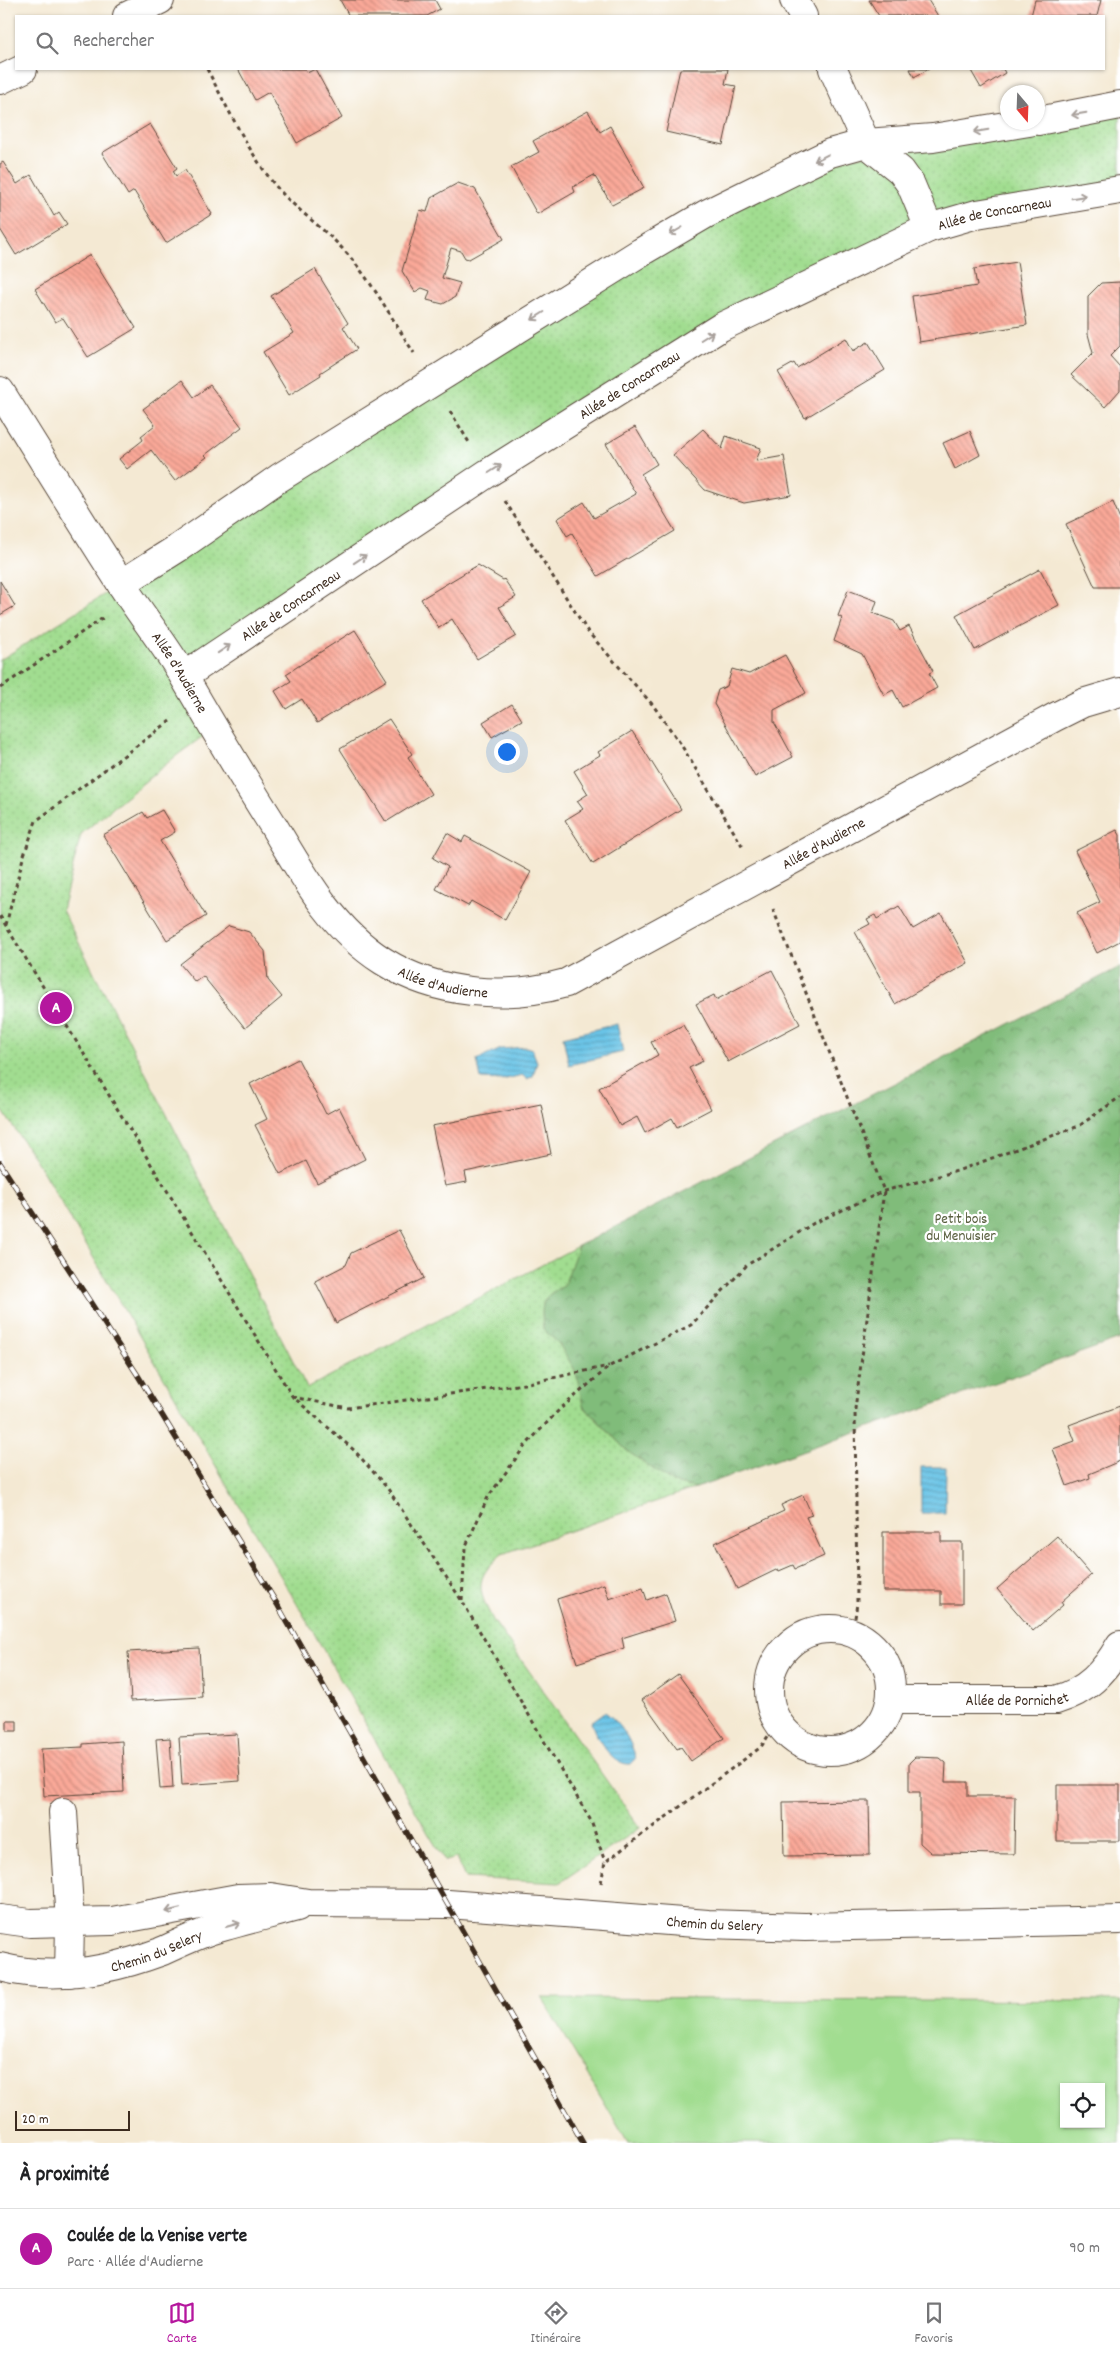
<!DOCTYPE html>
<html lang="fr">
<meta charset="utf-8">
<style>
:root{--surface:#fff;--page:#f6f6f6;--text:#202124;--muted:#757577;--line:#e0e0e0;--accent:#b5179e}
body{margin:0;font-family:Dekko,sans-serif;background:var(--page);color:var(--text)}
.controls{position:absolute;right:15px;bottom:15px;display:grid;overflow:hidden;border-radius:0px;box-shadow:0 1px 4px #0004}
.controls button{width:45px;height:45px;display:grid;place-items:center;padding:0;border:0;border-bottom:1px solid var(--line);background:var(--surface);color:var(--text);font:25px sans-serif}
.compass{position:absolute;left:1000px;top:85px;width:45px;height:45px;border-radius:50%;background:var(--surface);box-shadow:0 1px 4px #0004;rotate:161deg}
.scale{position:absolute;left:15px;bottom:12px;width:115px;box-sizing:border-box;padding-left:5px;border:2px solid #3b2a1e;border-top:0;font-size:14px;line-height:18px;white-space:nowrap;color:#3b2a1e;-webkit-text-stroke:4px #fff;paint-order:stroke}
.you{position:absolute;left:506px;top:751px;width:18px;height:18px;margin:-12px;border:4px solid #fff;border-radius:50%;background:#1a73e8;box-shadow:0 0 0 8px #1a73e833}
.badge{display:grid;place-items:center;width:32px;height:32px;border-radius:50%;background:var(--accent);color:#fff;font-size:16px;font-weight:700}
.pin{position:absolute;translate:-50% -50%;border:2px solid #fff;box-shadow:0 1px 5px #0006}
.list{margin:0;padding:0;list-style:none}
h2{display:flex;justify-content:space-between;align-items:center;height:65px;margin:0;padding:0 20px;font-size:21px}
h2 small{font-size:16px;font-weight:400;color:var(--muted)}
.list li{display:grid;grid-template-columns:32px 1fr auto;gap:15px;align-items:center;box-sizing:border-box;height:80px;padding:0 20px;border-top:1px solid var(--line)}
.list b{display:block;font-size:19px;white-space:nowrap}
.list p{margin:0;font-size:16px;white-space:nowrap;color:var(--muted)}
.list em{font-size:16px;font-style:normal;color:var(--muted)}
.icon{flex:none;width:28px;height:28px;fill:none;stroke:currentColor;stroke-width:2;stroke-linecap:round;stroke-linejoin:round}
.map{position:relative;flex:none;width:1120px;height:2143px;overflow:hidden}
.search{position:absolute;background:var(--surface);box-shadow:0 1px 4px #0004;left:15px;right:15px;top:15px;height:55px;display:flex;align-items:center;gap:12px;box-sizing:border-box;padding:0 18px;border-radius:0px;color:var(--muted);font-size:19px}
.sheet{height:145px;background:var(--surface)}
nav{display:flex;justify-content:space-around;align-items:center;box-sizing:border-box;height:70px;border-top:1px solid var(--line);background:var(--surface);font-size:14px;color:var(--muted)}
nav a{display:grid;justify-items:center;gap:2px}
nav .on{color:var(--accent)}
.map>svg:first-child{display:block}
.grass{fill:#a1dd90;stroke:#6e8457;fill-rule:evenodd}
.forest{fill:url(#forest-crowns);stroke:#5e734c}
.park{fill:url(#park-dots);stroke:#6e8457}
.water{fill:url(#water-rules);stroke:#527782}
.building{fill:url(#building-back-hatch)}
.lines{fill:none;stroke-linecap:round;stroke-linejoin:round}
.minor-casing{stroke:#574739;stroke-width:30}
.path{stroke:#574739;stroke-width:3;stroke-dasharray:4 4;stroke-linecap:butt}
.minor{stroke:#fff;stroke-width:28}
.rail-casing{stroke:#3b2a1e;stroke-width:5.5}
.rail{stroke:#fff;stroke-width:4;stroke-dasharray:11;stroke-linecap:butt}
.oneway{stroke:#a79f9a}
.labels{text-anchor:middle;stroke-width:4.5;stroke-linejoin:round;paint-order:stroke}
.street-label{font-size:15px;fill:#3b2a1e;stroke:#fff}
.park-label{font-size:15px;fill:#5a6040;stroke:#fff}
</style>
<div class="map">
<svg width="1120" height="2143" viewBox="0 0 1120 2143">
<defs>
<pattern id="forest-crowns" width="20" height="18" patternUnits="userSpaceOnUse" patternTransform="scale(1.25)"><rect width="20" height="18" fill="#80bc7a"/><path d="M2 6a3 3 0 1 1 6 0M12 15a3 3 0 1 1 6 0" fill="none" stroke="#6a9963"/></pattern>
<pattern id="park-dots" width="8" height="8" patternUnits="userSpaceOnUse" patternTransform="scale(1.25)"><rect width="8" height="8" fill="#a1dd90"/><path d="M2 2h.1M6 6h.1" fill="none" stroke="#8cbe7c" stroke-width="1.8" stroke-linecap="round"/></pattern>
<pattern id="water-rules" width="6" height="5" patternUnits="userSpaceOnUse" patternTransform="scale(1.25)"><rect width="6" height="5" fill="#69c4e7"/><path d="M0 2.5h6" fill="none" stroke="#589fbb"/></pattern>
<pattern id="building-back-hatch" width="6" height="6" patternUnits="userSpaceOnUse" patternTransform="scale(1.25)"><rect width="6" height="6" fill="#fba999"/><path d="M-1 5l2 2M0 0l6 6M5-1l2 2" fill="none" stroke="#cc8a7c"/></pattern>
</defs>
<rect width="100%" height="100%" fill="#fff"/>
<filter id="ink" filterUnits="userSpaceOnUse"><feTurbulence type="fractalNoise" baseFrequency=".02" numOctaves="2"/><feDisplacementMap in="SourceGraphic" scale="10" xChannelSelector="R" yChannelSelector="G"/><feConvolveMatrix kernelMatrix="1 2 1 2 8 2 1 2 1" color-interpolation-filters="sRGB"/></filter>
<filter id="wash" filterUnits="userSpaceOnUse"><feTurbulence type="fractalNoise" baseFrequency=".0096" numOctaves="4" result="noise"/><feDisplacementMap in="SourceGraphic" scale="20" xChannelSelector="R" yChannelSelector="G"/><feGaussianBlur stdDeviation="1.12" result="paint"/><feColorMatrix in="noise" values="0 0 0 0 0 0 0 0 0 0 0 0 0 0 0 0 0 1.4 0 .05"/><feComposite in="paint" operator="in"/></filter>
<g filter="url(#wash)">
<rect width="100%" height="100%" fill="#f4e9d3"/>
<path class="grass" d="M542 1998 1120 2001V2143H628ZM1064 2087H1101V2124H1064Z"/>
<path class="forest" d="M1120 967V1339L696 1488 673 1483 627 1451 583 1405 576 1372 559 1344 543 1329C541 1304 540 1297 564 1286L578 1246Z"/>
<path class="park" d="M1120 105V190L977 214 721 327 184 676 213 729 176 756 81 834 62 910 307 1388 578 1246 564 1286C540 1297 541 1304 543 1329L559 1344 576 1372 583 1406 627 1451 673 1483 696 1488 502 1554C474 1578 477 1589 493 1620L640 1828 559 1883 465 1878 456 1858 445 1861 428 1833 307 1621 39 1165 0 1107V660L178 548 801 168Z"/>
<path class="water" d="M617 1024 623 1052 569 1065 563 1037Z
M526 1047 532 1049 537 1062 533 1076 527 1079 522 1075 502 1080 481 1079 477 1060 501 1049Z
M921 1467H946L945 1513H921Z
M605 1712C622 1724 630 1740 636 1758L630 1764C612 1765 596 1738 591 1722Z"/>
<g id="blocks">
<path class="building" d="M340 0H435L440 9 427 16H349Z
M869 0H928L938 16H879Z
M1035 0H1101L1097 16H1031Z
M238 69H305L307 73 315 69 342 118 297 143 269 92 255 100Z
M680 69H728L725 84 736 86 723 145 666 132Z
M910 69H929L914 77Z
M970 69H1003L1005 73 981 88Z
M588 111 600 132 610 126 644 188 612 205 594 175 573 187 575 192 537 214 511 167 539 152 533 141Z
M150 124 177 168 173 171 176 176 185 170 212 214 166 243 134 191 128 195 102 153Z
M3 162 17 184 31 175 54 216 59 212 67 224 16 255 0 229V164Z
M458 183 475 189 504 239 469 259 465 258 461 251 451 248 442 278 460 283 455 297 443 304 427 300 430 291 422 288 415 292 402 271 420 210 427 212 431 198Z
M90 255 136 328 88 357 63 318 55 322 35 289Z
M1017 262 1027 325 919 342 912 296 977 286 974 269Z
M315 269 348 323 343 327 357 349 320 373 321 375 289 395 263 352 294 333 271 296Z
M1120 282V346L1110 356 1120 367V390L1105 407 1071 375 1093 353 1088 334V296L1101 283Z
M846 338 853 351 868 342 885 370 805 418 778 372 794 363 797 368Z
M182 380 194 397 210 385 242 427 205 455 207 457 175 481 151 450 127 469 119 459 143 440 141 436 155 425 143 409Z
M635 427 657 464 641 474 675 531 598 576 572 533 567 536 557 519 584 502 594 518 636 494 606 444Z
M703 429 722 449 726 436 761 448 756 461 784 456 791 495 744 503 705 490 673 455Z
M970 431 980 455 955 469 943 443Z
M1113 502 1120 519V587H1095L1066 524Z
M478 565 503 580 504 579 516 597 499 607 516 636 477 659 452 619 439 628 421 599Z
M1040 569 1059 605 975 650 956 615Z
M0 581 15 606 0 615Z
M848 590 877 601 873 613 894 621 900 631 909 626 933 671 929 673 937 688 902 707 893 690 884 695 862 654 834 641 842 618 838 616Z
M355 630 387 680 317 723 302 699 286 709 275 691 291 681 286 674Z
M785 655 806 693 774 710V722L793 757 755 777 714 704 718 690 727 686 732 669 749 674Z
M512 704 522 720 492 737 483 722Z
M389 719 412 754 408 757 431 794 386 822 340 749Z
M632 731 681 809 593 864 565 820 583 809 577 801 588 794 574 771 600 755 598 752Z
M162 810 175 832 160 841 206 916 167 940 103 835 143 812 147 818Z
M1117 830 1120 835V941L1097 953 1077 913 1100 902 1075 851Z
M447 833 462 842 465 836 531 872 505 920 471 901 468 906 436 889 448 867 433 858Z
M899 906 913 929 941 913 968 963 895 1004 855 932 870 924 867 919 875 915 877 919Z
M229 926 249 932 265 951 268 980 282 997 245 1028 203 976 195 982 180 964Z
M772 970 800 1024 728 1062 696 1004 714 995 716 1000Z
M683 1025 703 1061 689 1068 711 1109 677 1127 672 1118 645 1133 637 1117 620 1126 599 1088 658 1055 651 1042Z
M298 1059 326 1114 339 1107 365 1159 317 1183 306 1161 280 1174 255 1125 267 1119 250 1084Z
M541 1104 551 1154 465 1172 467 1182 445 1186 432 1126Z
M399 1230 424 1278 336 1323 315 1281 346 1265 351 1253Z
M1120 1406V1461L1089 1474 1090 1478 1067 1486 1053 1449 1075 1441 1069 1425Z
M803 1495 812 1515 806 1517 824 1556 795 1569 793 1565 779 1571 778 1569 737 1589 715 1543 784 1511 781 1505Z
M883 1532H941V1542H962V1604H941V1591H883Z
M1057 1536 1091 1575 1061 1602 1063 1605 1033 1631 997 1589Z
M604 1584 609 1599 643 1588 647 1600 666 1593 675 1621 622 1638 624 1648 577 1663 557 1599Z
M199 1648 202 1697 131 1701 128 1652Z
M678 1674 724 1738 691 1761 681 1747 677 1749 642 1700Z
M7 1721H17V1731H7Z
M237 1734 240 1781 182 1785 179 1737Z
M170 1738 173 1788 160 1789 156 1739Z
M122 1741 124 1792 44 1796 41 1749 83 1747V1744Z
M915 1757 940 1758 946 1763 945 1782H968V1796H1015L1014 1854 931 1853 920 1843V1792H909V1763Z
M1057 1785H1120V1841H1057Z
M869 1801 870 1855 784 1856 783 1802Z"/>
</g>
</g>
<g filter="url(#ink)">
<use href="#blocks" fill-opacity="0" stroke="#574739" stroke-width="1"/>
<g class="lines">
<defs>
<g id="minor">
<path d="M794 0 803 16"/>
<path d="M127 16 160 0"/>
<path d="M833 69 866 143 901 171 911 185 929 228"/>
<path d="M0 80 23 69"/>
<path d="M1038 121 1120 105"/>
<path id="s1" d="M0 391C40 455 79 519 120 582 140 614 165 644 184 677 213 727 242 776 273 825 303 875 332 929 383 961 437 995 506 1000 566 983L1055 717 1083 703 1120 692"/>
<path d="M121 584 178 548 279 478 641 252 706 214 830 153 866 143 933 138 1029 122"/>
<path id="s2" d="M184 676 488 473 721 327 929 228 977 214 1120 190"/>
<circle cx="830" cy="1690" r="61"/>
<path id="s3" d="M891 1700H1056C1087 1691 1104 1673 1120 1645"/>
<path d="M63 1812 70 1924 69 1973"/>
<path id="s4" d="M0 1919 30 1923 112 1921 238 1898 271 1897 308 1903 448 1904 708 1924 805 1927 1120 1920"/>
<path id="s5" d="M0 1967C54 1981 109 1971 160 1952 176 1945 192 1937 209 1931 238 1922 268 1915 297 1907"/>
</g>
</defs>
<use href="#minor" class="minor-casing"/>
<path class="path" d="M207 69C227 107 247 149 274 184 293 207 317 223 338 244 369 275 390 316 414 353
M450 411 470 444
M505 501 588 632 652 704 680 743 743 847
M0 688 103 618
M773 909 884 1191 855 1409 857 1603 853 1633
M0 916 292 1396 355 1451 388 1489 462 1601 591 1821 605 1862
M6 925 23 858 36 821 170 721
M292 1397 348 1408 524 1384 609 1366
M462 1600 465 1548 488 1497 525 1446 559 1410 610 1366 691 1325 747 1265 814 1223 884 1191 957 1171 1079 1126 1120 1097
M601 1883 605 1862 761 1747 777 1722"/>
<use href="#minor" class="minor"/>
<defs>
<path id="rail" d="M0 1163 137 1374 277 1604 583 2143"/>
</defs>
<use href="#rail" class="rail-casing"/>
<use href="#rail" class="rail"/>
</g>
<defs><path id="oneway-shaft" d="M-6 0H5M1.5-3L5.5 0L1.5 3" fill="none" stroke-width="1.6" stroke-linecap="round" stroke-linejoin="round" transform="scale(1.25)"/></defs>
<g class="oneway">
<use href="#oneway-shaft" transform="translate(1079 114) rotate(170)"/>
<use href="#oneway-shaft" transform="translate(981 131) rotate(170)"/>
<use href="#oneway-shaft" transform="translate(821 158) rotate(153)"/>
<use href="#oneway-shaft" transform="translate(1079 197) rotate(-10)"/>
<use href="#oneway-shaft" transform="translate(676 231) rotate(150)"/>
<use href="#oneway-shaft" transform="translate(538 316) rotate(148)"/>
<use href="#oneway-shaft" transform="translate(707 336) rotate(-32)"/>
<use href="#oneway-shaft" transform="translate(495 469) rotate(-32)"/>
<use href="#oneway-shaft" transform="translate(360 559) rotate(-34)"/>
<use href="#oneway-shaft" transform="translate(224 649) rotate(-34)"/>
<use href="#oneway-shaft" transform="translate(173 1910) rotate(167)"/>
<use href="#oneway-shaft" transform="translate(233 1925) rotate(-16)"/>
</g>
</g>
<g class="labels">
<g class="street-label">
<text dy="5" stroke="none"><textPath href="#s2" startOffset="938">Allée de Concarneau</textPath></text>
<text dy="5" stroke="none"><textPath href="#s2" startOffset="532">Allée de Concarneau</textPath></text>
<text dy="5" stroke="none"><textPath href="#s2" startOffset="128">Allée de Concarneau</textPath></text>
<text dy="5" stroke="none"><textPath href="#s1" startOffset="334">Allée d'Audierne</textPath></text>
<text dy="5" stroke="none"><textPath href="#s1" startOffset="1172">Allée d'Audierne</textPath></text>
<text dy="5" stroke="none"><textPath href="#s1" startOffset="754">Allée d'Audierne</textPath></text>
<text dy="5" stroke="none"><textPath href="#s3" startOffset="126">Allée de Pornichet</textPath></text>
<text dy="5" stroke="none"><textPath href="#s4" startOffset="718">Chemin du Selery</textPath></text>
<text dy="5" stroke="none"><textPath href="#s5" startOffset="160">Chemin du Selery</textPath></text>
</g>
<g class="park-label">
<text x="961" y="1223">Petit bois<tspan x="961" dy="17">du Menuisier</tspan></text>
</g>
</g>
</svg>
<div class="controls">
<button><svg class="icon" aria-label="locate" viewBox="0 0 24 24"><circle cx="12" cy="12" r="6"/><path d="M12 2v4M12 18v4M2 12h4M18 12h4"/></svg></button>
</div>
<svg class="compass" viewBox="-18 -18 36 36"><path d="M0-13l5 13h-10z" fill="#e53935"/><path d="M0 13l5-13h-10z" fill="#757577"/></svg>
<div class="scale">20 m</div>
<div class="you"></div>
<div class="pin badge" style="left:56px;top:1008px">A</div>
<div class="search"><svg class="icon" aria-label="search" viewBox="0 0 24 24"><circle cx="10" cy="10" r="6"/><path d="M15 15l6 6"/></svg>Rechercher</div>
</div>
<section class="sheet">
<h2>À proximité<small></small></h2>
<ul class="list">
<li><span class="badge">A</span><div><b>Coulée de la Venise verte</b><p>Parc · Allée d'Audierne</p></div><em>90 m</em></li>
</ul>
</section>
<nav>
<a class="on"><svg class="icon" aria-label="map" viewBox="0 0 24 24"><path d="M3 6l6-2 6 2 6-2v14l-6 2-6-2-6 2zM9 4v14M15 6v14"/></svg>Carte</a>
<a><svg class="icon" aria-label="directions" viewBox="0 0 24 24"><path d="M12 3l9 9-9 9-9-9zM9 14v-3h6M13 9l2 2-2 2"/></svg>Itinéraire</a>
<a><svg class="icon" aria-label="saved" viewBox="0 0 24 24"><path d="M7 4h10v16l-5-4-5 4z"/></svg>Favoris</a>
</nav>
